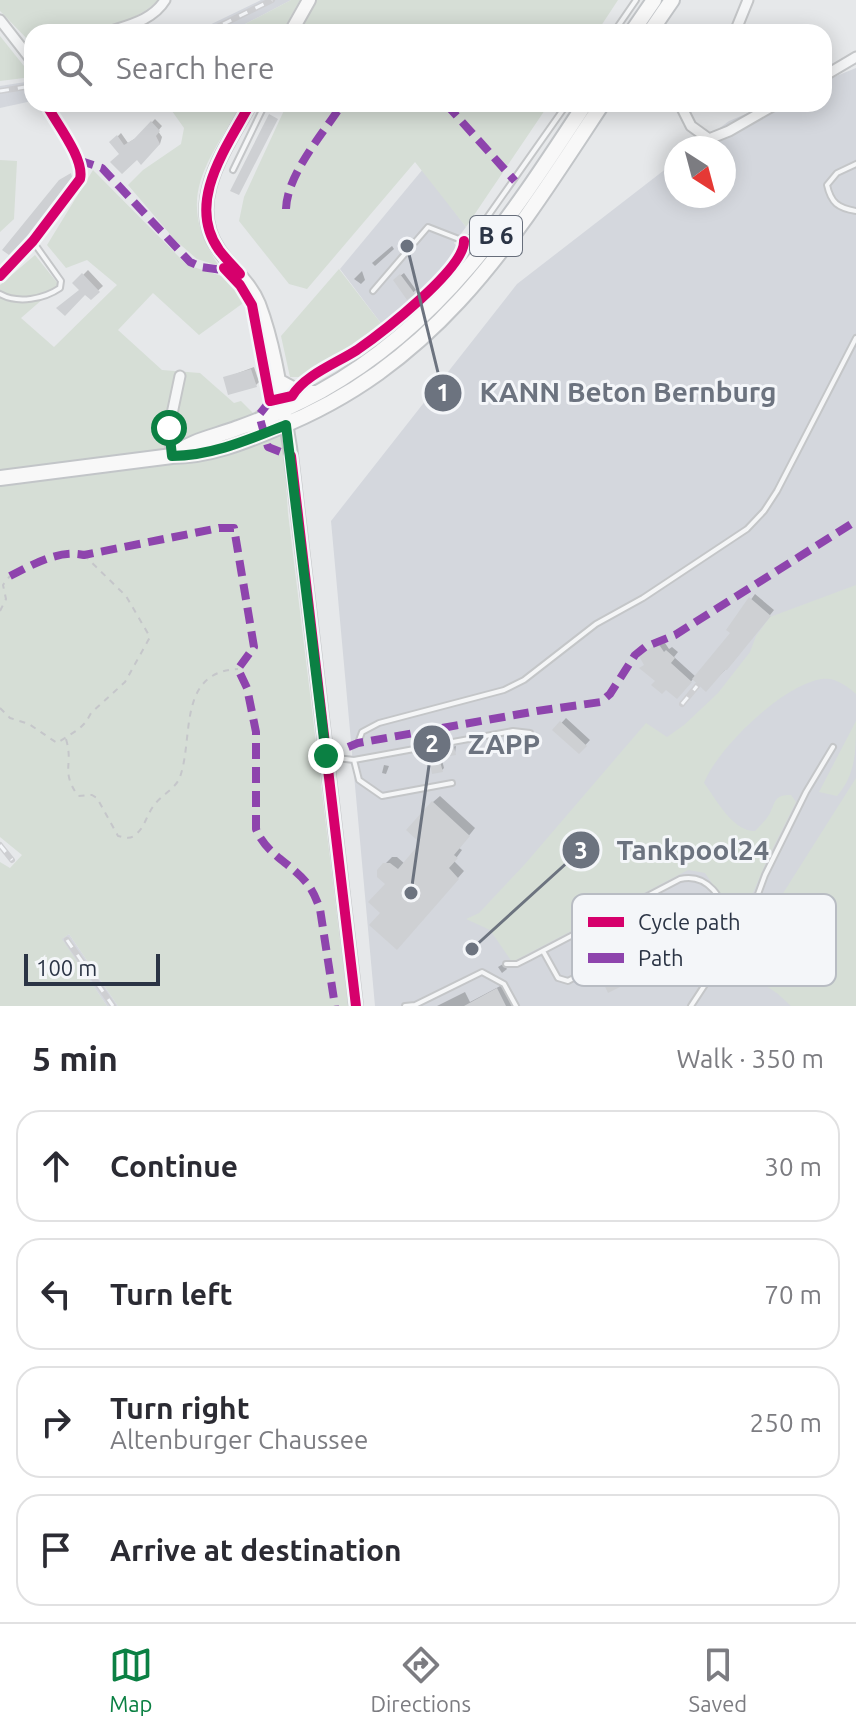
<!DOCTYPE html>
<meta charset="utf-8">
<style>
:root{--surface:#fff;--page:#f7f7f7;--text:#2b2b33;--muted:#7c7c81;--line:#e1e1e2;--accent:#0b8043}
body{margin:0;font-family:Ubuntu,sans-serif;background:var(--page);color:var(--text)}
.compass{position:absolute;left:664px;top:136px;width:72px;height:72px;border-radius:50%;background:var(--surface);box-shadow:0 4px 20px #0003;rotate:144deg}
.scale{position:absolute;left:24px;bottom:20px;width:136px;box-sizing:border-box;padding-left:8px;border:4px solid #2b3445;border-top:0;font-size:22px;line-height:28px;white-space:nowrap;color:#2b3445;-webkit-text-stroke:6px #f4f6f9;paint-order:stroke}
.stop{position:absolute;width:24px;height:24px;margin:-18px;border:6px solid #0b8043;border-radius:50%;background:#fff}
.stop.end{background:#0b8043;border-color:#fff;box-shadow:0 2px 8px #0008}
.list{margin:0;padding:0;list-style:none}
h2{display:flex;justify-content:space-between;align-items:center;height:104px;margin:0;padding:0 32px;font-size:34px}
h2 small{font-size:26px;font-weight:400;color:var(--muted)}
.list li{display:grid;grid-template-columns:52px 1fr auto;gap:24px;align-items:center;box-sizing:border-box;height:112px;margin:0 16px 16px;padding:0 16px;border:2px solid var(--line);border-radius:24px}
.list b{display:block;font-size:30px;white-space:nowrap}
.list p{margin:0;font-size:26px;white-space:nowrap;color:var(--muted)}
.list em{font-size:26px;font-style:normal;color:var(--muted)}
.icon{flex:none;width:44px;height:44px;fill:none;stroke:currentColor;stroke-width:2;stroke-linecap:round;stroke-linejoin:round}
.map{position:relative;flex:none;width:856px;height:1006px;overflow:hidden}
.search{position:absolute;background:var(--surface);box-shadow:0 4px 20px #0003;left:24px;right:24px;top:24px;height:88px;display:flex;align-items:center;gap:20px;box-sizing:border-box;padding:0 28px;border-radius:24px;color:var(--muted);font-size:30px}
.sheet{height:616px;background:var(--surface)}
nav{display:flex;justify-content:space-around;align-items:center;box-sizing:border-box;height:112px;border-top:2px solid var(--line);background:var(--surface);font-size:22px;color:var(--muted)}
nav a{display:grid;justify-items:center;gap:4px}
nav .on{color:var(--accent)}
.map>svg:first-child{display:block}
.built{fill:#d4d7dd}
.green{fill:#d6ded6}
.shadow{fill:#0003}
.building{fill:#ced0d3}
.lines{fill:none;stroke-linecap:round;stroke-linejoin:round}
.lane-casing{stroke:#c4c6c8;stroke-width:8}
.street-casing{stroke:#c4c6c8;stroke-width:13}
.secondary-casing{stroke:#c4c6c8;stroke-width:16}
.primary-casing{stroke:#c2c5c8;stroke-width:18}
.path{stroke:#c5c6ca;stroke-width:2;stroke-dasharray:6 6;stroke-linecap:butt}
.lane{stroke:#f5f6f7;stroke-width:4}
.street{stroke:#f5f6f7;stroke-width:9}
.secondary{stroke:#f8f8f8;stroke-width:12}
.primary{stroke:#f8f8f8;stroke-width:14}
.rail-casing{stroke:#cecfd2;stroke-width:6}
.rail{stroke:#f4f6f9;stroke-width:3;stroke-dasharray:9;stroke-linecap:butt}
.quiet{stroke:#8e44ad;stroke-width:8;stroke-dasharray:16 8;stroke-linecap:butt}
.cycleway-casing{stroke:#f4f6f9;stroke-width:15}
.cycleway{stroke:#d6006c;stroke-width:10}
.route{stroke:#0b8043;stroke-width:10}
.labels{text-anchor:middle;stroke-width:6;stroke-linejoin:round;paint-order:stroke}
.shield{fill:#f4f6f9;stroke:#676e7b;stroke-width:2}
.shield-label{font-size:24px;font-weight:bold;fill:#2b3445}
.key{fill:#f4f6f9;stroke:#b8bcc3;stroke-width:2}
.key-label{font-size:22px;fill:#2b3445}
.leader{fill:none;stroke:#6c737f;stroke-width:3}
.callout-dot{fill:#6c737f;stroke:#f4f6f9;stroke-width:3}
.mark-label{font-size:24px;text-anchor:middle;font-weight:bold;fill:#fff}
.callout-label{font-size:28px;text-anchor:middle;font-weight:bold;fill:#6c737f;stroke:#f4f6f9;stroke-width:6;stroke-linejoin:round;paint-order:stroke}
</style>
<div class="map">
<svg width="856" height="1006" viewBox="0 0 856 1006">
<rect width="100%" height="100%" fill="#e6e8ea"/>
<path class="built" d="M261 0H291L230 32H195Z
M856 68V1006H375L331 521 517 284 676 161V196H724V148H693L729 121 769 104H824V81Z
M32 81V101L0 108V86Z
M423 169 466 227 454 243 458 248 423 290 383 326 340 269Z
M69 934 118 1006H107L61 939Z"/>
<path class="green" d="M0 0H158C129 31 72 32 32 32V44L0 11Z
M291 0H300L282 32H230Z
M314 0H618L597 32H298Z
M0 36 32 76V77L0 81Z
M167 104H241C206 166 174 199 219 266L197 259 175 240 128 185 143 170 181 144 184 128Z
M287 104H549L466 227 415 162 307 289 289 284 239 221 244 197Z
M0 160 17 161 14 219 0 232Z
M93 170 187 265 228 278 246 301 199 335 153 293 118 330 162 370 200 373 234 403 241 401 253 413 267 402 283 440 288 513 348 1006H118L69 934 62 939 107 1006H0V862L10 868 22 855 0 837V285L35 255 59 285 21 318 54 347 117 285 87 260 66 268 47 245Z
M339 269 383 326 306 377H290L281 336Z
M856 585V708V694C847 686 835 677 822 679 784 684 718 747 704 783 717 800 732 831 755 831 760 826 765 821 769 815 776 802 773 795 791 795L796 802 767 860 750 900 728 907 705 873 688 870 512 962 490 930 466 919 479 913 525 864 646 723 667 737 684 725 718 693 750 652 756 636 770 617Z
M856 721C856 751 856 774 837 796L819 792Z
M856 778V1006H791L778 994 737 966Z"/>
<path class="shadow" d="M155 119 162 126 158 131 162 137 160 144 137 157 121 154 112 142 121 133 128 143 139 136Z
M392 246 394 249 375 266 372 263Z
M88 270 103 286 91 297 75 283Z
M362 271 365 280 361 284 354 279Z
M404 273 416 290 408 297 395 280Z
M254 367 259 382 256 385 225 378Z
M755 594 774 610 732 663 706 689 694 678 677 697 666 687 662 691 654 685 658 681 642 668 646 664 642 656 646 652 663 640 669 649 672 647 678 652 674 657 696 677 733 633 729 630Z
M566 718 590 740 579 752 555 730Z
M456 746 455 753 441 756 444 768 442 770 430 753Z
M384 765 389 766 386 774 382 773Z
M440 796 475 828 459 848 462 850 454 861 464 871 403 941 383 913 388 884 379 870 392 857H397L405 864 423 843 433 802Z
M661 893 686 944 661 965 602 977 609 970 658 944 646 921 582 938 588 931Z
M467 948a6 6 0 1 1 12 0a6 6 0 1 1-12 0Z
M503 964 507 969 502 973 498 967Z
M504 984 516 1006H437L465 992 470 1002Z"/>
<path class="building" d="M269 114 278 119 239 195 230 191Z
M151 121 160 131 156 136 160 144 141 165 137 160 122 174 110 162 119 154 109 142 117 135 124 145 134 139Z
M71 173 72 177 27 236 9 255 2 250 59 180Z
M82 273 100 292 91 300 85 295 65 316 56 308 79 290 72 283Z
M400 274 415 294 407 300 393 280Z
M251 369 257 387 228 395 223 377Z
M749 597 771 616 727 670H725L706 692 692 679 730 633 726 630Z
M658 643 664 652 666 650 675 658 671 663 692 682 677 699 666 690 662 694 651 685 655 681 639 668 644 665 639 656Z
M560 721 587 746 579 754 552 730Z
M454 747 456 755 439 758 443 772 432 774 428 753Z
M432 801 470 836 454 855 458 858 449 868 459 879 397 950 369 925 380 913 368 902 385 884 377 877V870L383 863H390L398 869 420 843 406 830Z
M654 898 681 952 660 963 662 966 608 993 600 976 657 946 645 924 588 953 580 937Z
M497 988 506 1006H464Z"/>
<g class="lines">
<defs>
<path id="lane" d="M614 32 636 0
M856 164 837 173 827 185C831 203 838 208 856 211
M233 170 265 104
M373 291 428 227 464 241 474 236 567 104
M0 294C18 304 44 299 60 288L61 281 34 243
M358 743 362 732 379 723 504 690 524 680 596 624 643 598 747 529 764 511 777 491 856 338
M328 757 354 760 359 780 382 796 452 783
M354 760 513 731 530 733
M703 932 721 960
M543 951 558 978 568 981 620 953
M506 964H517L529 958 680 879C714 871 725 909 738 935
M405 1006 415 1005 482 972 504 984 516 1006
M691 1006 750 916 765 875 806 792 833 747"/>
<path id="street" d="M0 20 32 61
M108 32C129 25 153 20 165 0
M735 32 748 0
M824 76 856 57
M680 104 691 126 709 139 729 131 776 104
M0 276 33 241 80 179C85 159 56 123 46 104
M172 456 169 428 180 376"/>
<path id="secondary" d="M291 32 309 0
M250 104C227 147 185 202 219 250 232 269 250 282 259 304 276 349 282 400 290 447L356 1006
M278 380 300 392H319"/>
<path id="primary" d="M632 32 654 0
M650 32 672 0
M172 456C192 440 215 437 238 428 267 418 295 405 321 391 443 323 511 217 585 104
M0 478 172 456C209 456 244 442 277 428 437 364 512 241 602 104"/>
</defs>
<use href="#lane" class="lane-casing"/>
<use href="#street" class="street-casing"/>
<use href="#secondary" class="secondary-casing"/>
<use href="#primary" class="primary-casing"/>
<path class="path" d="M0 611 6 599 3 585 10 576
M0 708 10 718 29 724 57 743 79 729 86 722 91 713 125 682 150 637 126 596 84 555
M66 739C74 766 60 770 78 796L92 795 97 798 118 836C124 837 130 840 135 835 145 828 147 813 155 804 162 795 176 788 180 777 194 737 177 672 238 669"/>
<use href="#lane" class="lane"/>
<use href="#street" class="street"/>
<use href="#secondary" class="secondary"/>
<use href="#primary" class="primary"/>
<defs>
<path id="rail" d="M207 32 272 0
M0 91 32 86
M682 704 697 686
M0 845 12 860
M67 940 113 1006"/>
</defs>
<use href="#rail" class="rail-casing"/>
<use href="#rail" class="rail"/>
<path class="quiet" d="M446 104 515 181
M78 160 102 168 190 262 201 267 222 270 227 266
M286 209C287 174 323 134 342 104
M270 401 259 415 268 447 291 456
M10 576C32 565 59 549 84 555L219 528H234L254 647 238 669 247 688 256 732V829C266 855 293 864 309 886 314 893 317 901 320 909L335 1006
M326 756 358 743 537 711 601 702 610 694 635 655 645 647 675 635 856 521"/>
<defs>
<path id="cycleway" d="M224 268 240 285 252 305 270 401 292 396C305 375 335 364 357 350 380 334 465 269 464 241
M240 274C233 266 225 258 219 250 185 202 227 147 250 104
M0 276 33 241 80 179C85 159 56 123 46 104
M291 456 356 1006"/>
</defs>
<use href="#cycleway" class="cycleway-casing"/>
<use href="#cycleway" class="cycleway"/>
</g>
<g class="lines">
<path class="route" d="M169 428 172 456C212 456 250 439 286 425L326 756"/>
</g>
<g class="labels">
<rect class="shield" x="470" y="216" width="52" height="40" rx="6"/>
<g class="shield-label">
<text x="496" y="244">B 6</text>
</g>
</g>
<rect x="572" y="894" width="264" height="92" rx="12" class="key"/>
<rect x="588" y="917" width="36" height="10" fill="#d6006c"/>
<rect x="588" y="953" width="36" height="10" fill="#8e44ad"/>
<g class="key-label">
<text x="638" y="930">Cycle path</text>
<text x="638" y="966">Path</text>
</g>
<path class="leader" d="M407 246L443 393M411 893L432 744M472 949L581 850"/>
<g class="callout-dot">
<circle cx="407" cy="246" r="8"/>
<circle cx="411" cy="893" r="8"/>
<circle cx="472" cy="949" r="8"/>
<circle cx="443" cy="393" r="20"/>
<circle cx="432" cy="744" r="20"/>
<circle cx="581" cy="850" r="20"/>
</g>
<g class="mark-label">
<text x="443" y="401">1</text>
<text x="432" y="752">2</text>
<text x="581" y="859">3</text>
</g>
<g class="callout-label">
<text x="628" y="402">KANN Beton Bernburg</text>
<text x="504" y="754">ZAPP</text>
<text x="693" y="860">Tankpool24</text>
</g>
</svg>
<svg class="compass" viewBox="-18 -18 36 36"><path d="M0-13l5 13h-10z" fill="#e53935"/><path d="M0 13l5-13h-10z" fill="#7c7c81"/></svg>
<div class="scale">100 m</div>
<div class="stop" style="left:169px;top:428px"></div>
<div class="stop end" style="left:326px;top:756px"></div>
<div class="search"><svg class="icon" aria-label="search" viewBox="0 0 24 24"><circle cx="10" cy="10" r="6"/><path d="M15 15l6 6"/></svg>Search here</div>
</div>
<section class="sheet">
<h2>5 min<small>Walk · 350 m</small></h2>
<ul class="list">
<li><svg class="icon" aria-label="ahead" viewBox="0 0 24 24"><path d="M12 20V5M6 11l6-6 6 6"/></svg><div><b>Continue</b></div><em>30 m</em></li>
<li><svg class="icon" aria-label="left" viewBox="0 0 24 24"><path d="M17 20v-9H6M10 6l-5 5 5 5"/></svg><div><b>Turn left</b></div><em>70 m</em></li>
<li><svg class="icon" aria-label="right" viewBox="0 0 24 24"><path d="M7 20v-9h11M14 6l5 5-5 5"/></svg><div><b>Turn right</b><p>Altenburger Chaussee</p></div><em>250 m</em></li>
<li><svg class="icon" aria-label="arrive" viewBox="0 0 24 24"><path d="M6 21V4h12l-3 4 3 4H6"/></svg><div><b>Arrive at destination</b></div></li>
</ul>
</section>
<nav>
<a class="on"><svg class="icon" aria-label="map" viewBox="0 0 24 24"><path d="M3 6l6-2 6 2 6-2v14l-6 2-6-2-6 2zM9 4v14M15 6v14"/></svg>Map</a>
<a><svg class="icon" aria-label="directions" viewBox="0 0 24 24"><path d="M12 3l9 9-9 9-9-9zM9 14v-3h6M13 9l2 2-2 2"/></svg>Directions</a>
<a><svg class="icon" aria-label="saved" viewBox="0 0 24 24"><path d="M7 4h10v16l-5-4-5 4z"/></svg>Saved</a>
</nav>
